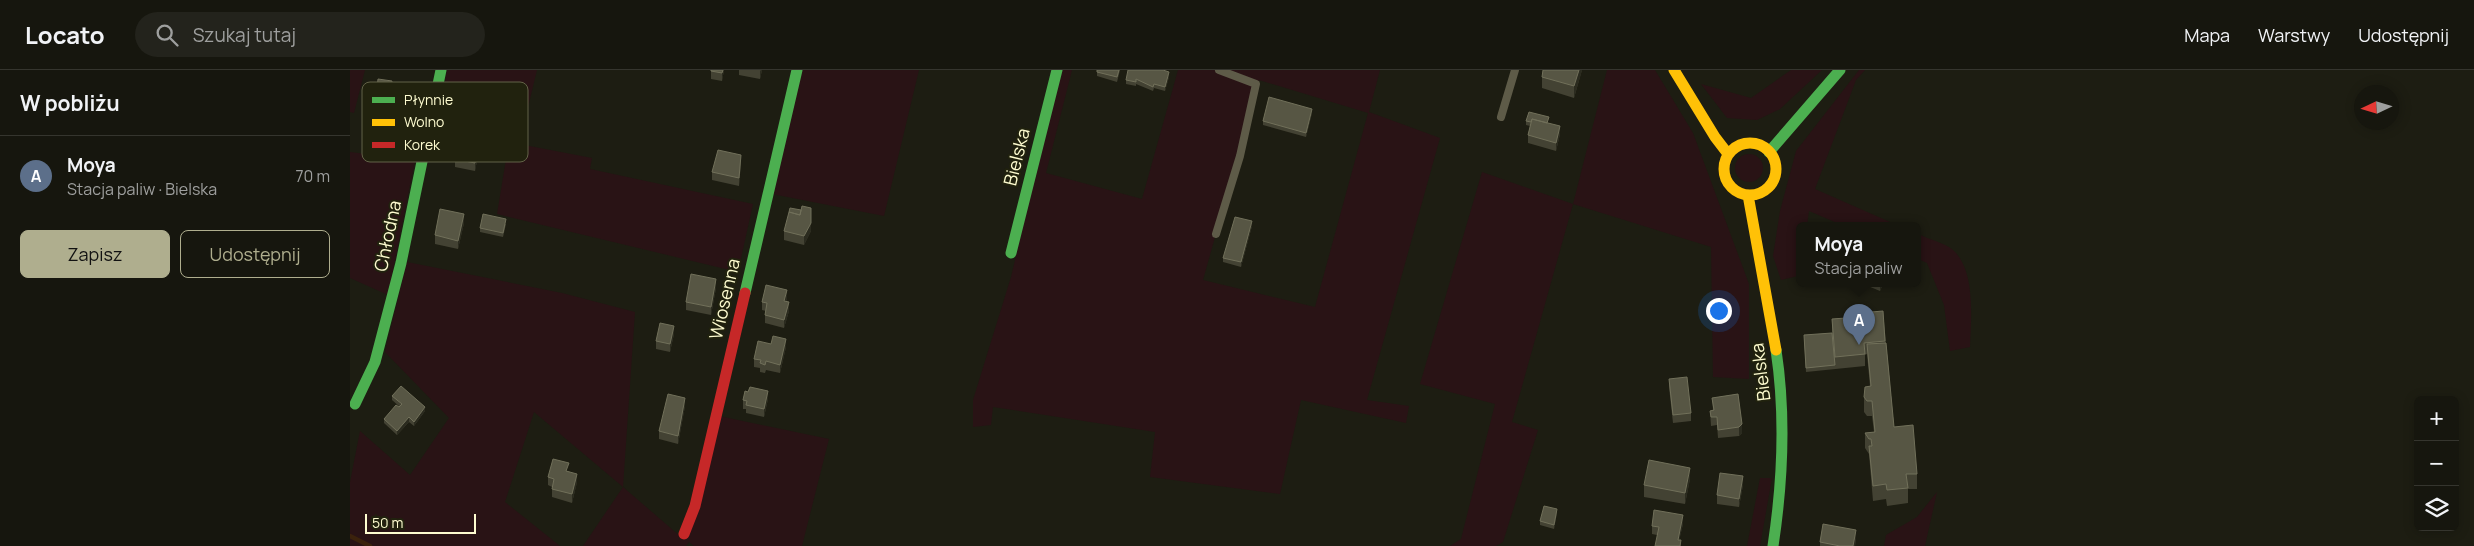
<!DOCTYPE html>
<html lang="pl">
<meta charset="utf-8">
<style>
:root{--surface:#16160e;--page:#23231c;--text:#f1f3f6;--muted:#9e9f9e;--line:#35352e;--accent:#afae8e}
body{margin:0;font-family:Manrope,sans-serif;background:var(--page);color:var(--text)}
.controls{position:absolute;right:15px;bottom:15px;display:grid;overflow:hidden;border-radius:8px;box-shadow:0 2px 12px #0003}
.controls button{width:45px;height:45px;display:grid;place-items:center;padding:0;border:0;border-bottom:1px solid var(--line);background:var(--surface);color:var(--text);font:25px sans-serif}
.compass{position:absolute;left:2004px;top:15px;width:45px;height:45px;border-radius:50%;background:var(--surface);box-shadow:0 2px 12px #0003;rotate:266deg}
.scale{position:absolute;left:15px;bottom:12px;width:111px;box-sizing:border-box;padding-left:5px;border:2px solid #fefcd0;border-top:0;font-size:14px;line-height:18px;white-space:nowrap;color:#fefcd0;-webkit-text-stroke:4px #21220e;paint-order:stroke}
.you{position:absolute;left:1368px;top:240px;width:18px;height:18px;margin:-12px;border:4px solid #fff;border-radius:50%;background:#1a73e8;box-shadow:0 0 0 8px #1a73e833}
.badge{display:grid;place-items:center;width:32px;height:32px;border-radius:50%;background:var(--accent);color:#fff;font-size:16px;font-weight:700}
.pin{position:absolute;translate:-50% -41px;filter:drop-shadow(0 1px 2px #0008)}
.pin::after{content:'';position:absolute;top:26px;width:18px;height:15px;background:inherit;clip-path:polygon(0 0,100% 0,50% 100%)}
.popup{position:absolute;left:1446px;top:152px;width:125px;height:65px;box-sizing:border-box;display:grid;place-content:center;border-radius:8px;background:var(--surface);filter:drop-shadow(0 1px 4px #0005);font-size:16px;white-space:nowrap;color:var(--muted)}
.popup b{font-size:19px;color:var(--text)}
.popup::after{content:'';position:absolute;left:50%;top:100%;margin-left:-10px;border:10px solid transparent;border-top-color:var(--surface)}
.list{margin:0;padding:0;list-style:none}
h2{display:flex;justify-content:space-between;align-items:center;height:65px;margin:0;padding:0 20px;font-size:21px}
h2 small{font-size:16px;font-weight:400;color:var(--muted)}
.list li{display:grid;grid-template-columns:32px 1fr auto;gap:15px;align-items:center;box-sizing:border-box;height:80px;padding:0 20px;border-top:1px solid var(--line)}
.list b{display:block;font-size:19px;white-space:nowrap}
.list p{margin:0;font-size:16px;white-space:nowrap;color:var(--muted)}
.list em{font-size:16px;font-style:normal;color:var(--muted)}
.actions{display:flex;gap:10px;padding:15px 20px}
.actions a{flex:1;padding:11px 0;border:1px solid var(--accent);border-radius:8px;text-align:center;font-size:18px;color:var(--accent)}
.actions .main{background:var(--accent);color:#111}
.icon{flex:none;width:28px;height:28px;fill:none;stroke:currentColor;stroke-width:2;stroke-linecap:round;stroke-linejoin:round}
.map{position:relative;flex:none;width:2124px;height:476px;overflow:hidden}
header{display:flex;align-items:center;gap:30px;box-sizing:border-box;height:70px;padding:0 25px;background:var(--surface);border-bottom:1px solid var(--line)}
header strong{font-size:24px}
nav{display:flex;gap:28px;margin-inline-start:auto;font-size:18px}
.search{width:350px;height:45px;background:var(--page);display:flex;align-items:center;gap:12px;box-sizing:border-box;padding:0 18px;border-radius:28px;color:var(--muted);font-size:19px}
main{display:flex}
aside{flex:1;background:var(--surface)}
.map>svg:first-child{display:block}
.green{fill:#291315;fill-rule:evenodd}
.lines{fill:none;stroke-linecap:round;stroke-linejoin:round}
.stream{stroke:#3b220c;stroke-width:4.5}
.lane{stroke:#5e5b48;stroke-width:8}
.fast{stroke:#4caf50;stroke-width:11}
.slow{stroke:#ffc107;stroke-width:11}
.jam{stroke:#c62828;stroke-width:11}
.wall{fill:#434233}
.shaded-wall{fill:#2b2b1f}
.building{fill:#575644;stroke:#71705a}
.labels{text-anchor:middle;stroke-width:4;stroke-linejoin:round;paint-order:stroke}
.street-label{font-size:18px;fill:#fefcd0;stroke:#21220e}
.key{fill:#21220e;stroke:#636348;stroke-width:1}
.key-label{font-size:14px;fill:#fefcd0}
</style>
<header>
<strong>Locato</strong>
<div class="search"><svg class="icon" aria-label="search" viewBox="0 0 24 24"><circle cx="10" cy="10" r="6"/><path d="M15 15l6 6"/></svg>Szukaj tutaj</div>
<nav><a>Mapa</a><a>Warstwy</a><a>Udostępnij</a></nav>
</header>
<main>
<aside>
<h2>W pobliżu<small></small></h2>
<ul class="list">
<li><span class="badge" style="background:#5c6f8a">A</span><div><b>Moya</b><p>Stacja paliw · Bielska</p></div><em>70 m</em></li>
</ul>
<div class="actions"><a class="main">Zapisz</a><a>Udostępnij</a></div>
</aside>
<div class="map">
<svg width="2124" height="476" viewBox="0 0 2124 476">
<rect width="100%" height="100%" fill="#1d1d12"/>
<path class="green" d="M0 0H15L4 43 0 42Z
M97 0H187L169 74 242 88 240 99 403 134 388 202 147 144 159 71 87 56Z
M452 0H569L534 146 422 124Z
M710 0H722L696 103 792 129 828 0H1030L1019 42 1090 68 1017 330 1059 336 1056 353 951 330 930 424 800 407 805 362 643 337 641 355 623 357V330L661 207ZM909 10 1018 43 965 237 853 210Z
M1257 0H1305L1343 63 1399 214V309L1363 307 1361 177 1223 134 1162 352 1188 360 1153 472 1146 476H1100L1111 469 1145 334 1070 314 1132 102 1223 134Z
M1441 0H1472L1430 39 1407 50 1377 48 1351 14 1401 28Z
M1509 0H1515L1506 10 1465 119 1549 156H1494L1459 141 1457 156H1450L1448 206 1431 210 1423 186 1430 141 1446 81Z
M0 82 65 90 38 225 0 208Z
M1385 98a14 14 0 1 1 28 0a14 14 0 1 1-28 0Z
M1568 164C1578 169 1595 173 1603 180 1626 201 1621 249 1620 277L1600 281 1594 235 1577 193 1568 189Z
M57 192 212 223 285 242 273 417 331 467 369 346 479 369 452 476H344L339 472 336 476H233L273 417 184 342 155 432 210 476H0V412L10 361 60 405 99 348 35 282Z
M1410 408H1422L1410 476H1397Z
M1587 422 1575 476H1534L1536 465 1567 447Z"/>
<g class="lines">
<path class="stream" d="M0 466 20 476"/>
<path class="lane" d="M1151 47 1165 0
M866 164 890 86 906 14 869 0"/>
<path class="fast" d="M1419 82 1490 0
M661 183 707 0
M395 223 447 0
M5 334 25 292 51 193 91 0
M1423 476C1433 410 1436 346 1426 280"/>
<path class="slow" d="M1324 0 1365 67 1378 84
M1374 99a26 26 0 1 1 52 0a26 26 0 1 1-52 0Z
M1398 125 1426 280"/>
<path class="jam" d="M334 464 345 436 395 223"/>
</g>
<path class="wall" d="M361 0H374L372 11 361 9Z
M389 0H412L410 9 389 5Z
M747 0H770L767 12 747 6Z
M1193 0H1232L1224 28 1192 18V7Z
M819 7 815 21 804 18 803 21 786 14V16L776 14V10Z
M42 19 38 57 24 55V47Z
M962 43 956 67 913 55V51Z
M1176 51 1198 53 1210 64 1206 81 1178 73V65L1180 56 1176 55Z
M109 73 129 80 125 101 105 97V91L101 90V82Z
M391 93 389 116 362 110V102Z
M114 153 108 179 85 174V165Z
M156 154 153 167 130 162V158Z
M902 156 891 197 873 192V188Z
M434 161H461L454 175 434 170Z
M1513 214H1533L1530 221Z
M366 218 361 245 336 240V232Z
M437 228 436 232 439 241 434 258 415 253V245L416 241 412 240V232Z
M1533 241 1544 357 1567 404V419H1558V433L1537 436 1536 429 1523 431 1519 384 1515 378V363L1524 362 1522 346H1517L1514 342V327L1520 316 1517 284 1515 285V296L1456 302 1454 269 1482 263V249L1510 247Z
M324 264 320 282 306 279V271Z
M436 277 430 303 416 300 415 303 410 302V298L404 297V289Z
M1319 309 1341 343V351L1323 353 1319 317Z
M1388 324 1392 363 1389 366 1368 368 1367 355 1361 356 1360 341 1363 340 1362 328Z
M42 326 75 341 64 356 59 352 47 365 34 353V349L50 337 42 330Z
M418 329 414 347 396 343V339H393V330Z
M335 336 328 374 309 369V361Z
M219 401 227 412 222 433 202 427V417L198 415V407Z
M1340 409 1335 434 1294 427V415Z
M1393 415 1389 437 1367 434V425Z
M1207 443 1204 459 1190 455V451Z
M1333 454 1329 470 1331 476 1307 465 1302 464V456Z
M1506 468 1505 476H1470V472Z"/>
<path class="shaded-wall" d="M373 0H374L372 11V3Z
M411 0H412L410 9V1Z
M1229 0H1232L1224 28V16Z
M819 2V7L815 21V17Z
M42 11V19L38 57V48Z
M962 39V43L956 67V63Z
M1210 56V64L1206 81V73Z
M129 72V80L125 101V93Z
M391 85V93L389 116V108Z
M461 138V161L454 175V166Z
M114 144V153L108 179V171Z
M902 151V156L891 197V192Z
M366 209V218L361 245V237Z
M1530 214H1533L1530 221Z
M437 220V228L434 240V231Z
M439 232V241L434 258V250Z
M324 256V264L320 282V274Z
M436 269V277L430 303V295Z
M418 321V329L414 347V339Z
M335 328V336L328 374V366Z
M75 337V341L64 356V352Z
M59 347V352L47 365V361Z
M1392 354V363L1389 366V357Z
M1340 398V409L1335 434V423Z
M227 404V412L222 433V424Z
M1393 406V415L1389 437V429Z
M1207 439V443L1204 459V455Z
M1333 445V454L1328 476V470Z
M1506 460V468L1505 476H1503Z"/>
<path class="building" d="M361 0H373L372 3 361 1Z
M747 0H769L767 7 747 2Z
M778 0H813L819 2 815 17 804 14 803 17 786 9V12L776 10Z
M1193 0H1229L1224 16 1192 7Z
M28 9 42 11 38 48 24 47Z
M919 27 962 39 956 63 913 51Z
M1179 42 1199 47 1197 53 1182 49 1181 52 1176 51Z
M1182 49 1210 56 1206 73 1178 65Z
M109 68 129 72 125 93 105 89 106 83 101 82 103 72 109 73Z
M368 80 391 85 389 108 362 102Z
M452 136 461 138V153L454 166 434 161 439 142 450 145Z
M440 138 451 140 450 145 439 142Z
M90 139 114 144 108 171 85 165Z
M133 144 156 149 153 163 130 158Z
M885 147 902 151 891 192 873 188Z
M341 204 366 209 361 237 336 232Z
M416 215 437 220 434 231 439 232 434 250 415 245 417 233 412 232Z
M1533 241 1535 271 1514 273 1515 284 1485 287 1482 249 1510 247V243Z
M310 253 324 256 320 274 306 271Z
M1482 263 1485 295 1456 298 1454 265Z
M423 266 436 269 430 295 416 291 415 295 410 293 411 290 404 289 408 271 421 274Z
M1536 273 1544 357 1563 355 1567 404H1556L1558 418 1537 420 1536 414 1523 416 1519 376H1522L1521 369H1519L1515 363 1525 362 1522 331H1517L1514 327 1515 317 1521 316 1517 274Z
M1337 307 1341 343 1323 345 1319 309Z
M51 316 75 337 64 352 59 347 47 361 34 349 46 335 49 337 52 334 42 326Z
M400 317 418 321 414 339 396 335 397 331 393 330 395 321 398 322Z
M318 324 335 328 328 366 309 361Z
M1388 324 1392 354 1389 357 1368 360 1367 347H1361L1360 341 1364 340 1362 328Z
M203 389 219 393 216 401 227 404 222 424 202 419 204 409 198 407Z
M1299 390 1340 398 1335 423 1294 415Z
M1370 403 1393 406 1389 429 1367 425Z
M1194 436 1207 439 1204 455 1190 451Z
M1304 440 1333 445 1328 470H1331L1330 476H1305L1309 457 1302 456Z
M1473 454 1506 460 1503 476H1490L1470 472Z"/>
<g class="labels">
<g class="street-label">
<text transform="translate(667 87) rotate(-76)" y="6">Bielska</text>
<text transform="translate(38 166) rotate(-78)" y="6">Chłodna</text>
<text transform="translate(375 229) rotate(-77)" y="6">Wiosenna</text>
<text transform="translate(1411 302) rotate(-97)" y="6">Bielska</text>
</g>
</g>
<rect x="12" y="12" width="166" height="80" rx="8" class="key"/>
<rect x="22" y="27" width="23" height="6" fill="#4caf50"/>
<rect x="22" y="49" width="23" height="7" fill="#ffc107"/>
<rect x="22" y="72" width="23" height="6" fill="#c62828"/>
<g class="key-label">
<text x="54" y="35">Płynnie</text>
<text x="54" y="57">Wolno</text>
<text x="54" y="80">Korek</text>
</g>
</svg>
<div class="controls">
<button>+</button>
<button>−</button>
<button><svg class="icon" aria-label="layers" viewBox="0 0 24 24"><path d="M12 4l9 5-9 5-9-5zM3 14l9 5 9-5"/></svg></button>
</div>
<svg class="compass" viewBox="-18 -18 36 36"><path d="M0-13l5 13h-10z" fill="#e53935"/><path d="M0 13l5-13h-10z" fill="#9e9f9e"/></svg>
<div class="scale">50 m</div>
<div class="you"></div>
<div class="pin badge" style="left:1509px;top:275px;background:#5c6f8a">A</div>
<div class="popup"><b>Moya</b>Stacja paliw</div>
</div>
</main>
